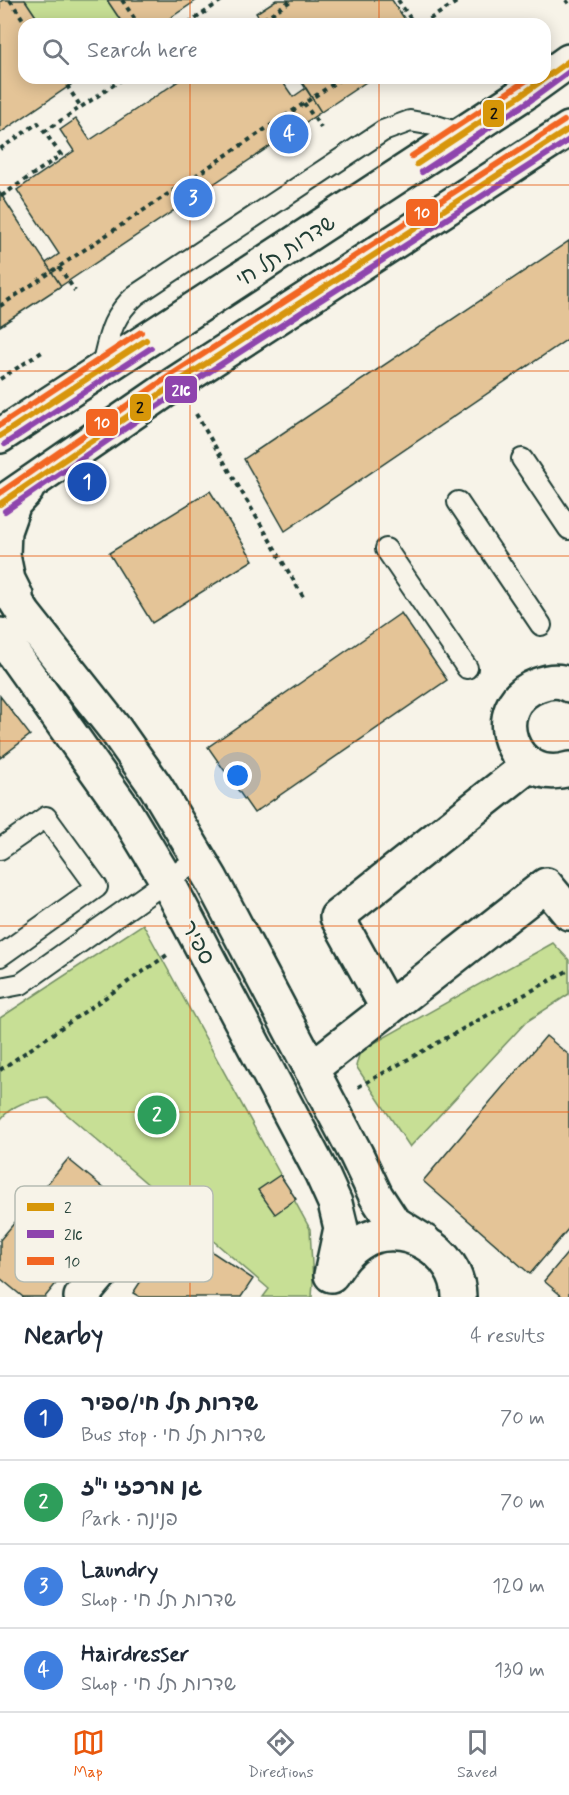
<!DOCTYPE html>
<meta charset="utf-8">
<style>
:root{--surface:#fff;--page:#f2f2f3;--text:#1f2937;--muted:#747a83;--line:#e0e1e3;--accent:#ea580c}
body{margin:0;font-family:Mynerve,"Playpen Sans Hebrew",sans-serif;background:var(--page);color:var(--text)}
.you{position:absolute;left:238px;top:776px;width:21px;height:21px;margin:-15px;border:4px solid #fff;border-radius:50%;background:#1a73e8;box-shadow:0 0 0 9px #1a73e833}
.badge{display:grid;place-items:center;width:39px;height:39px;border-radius:50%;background:var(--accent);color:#fff;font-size:20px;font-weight:700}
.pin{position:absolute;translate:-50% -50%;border:3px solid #fff;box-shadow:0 2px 6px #0006}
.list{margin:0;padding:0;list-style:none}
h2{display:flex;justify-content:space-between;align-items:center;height:78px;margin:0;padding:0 24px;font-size:26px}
h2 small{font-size:20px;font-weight:400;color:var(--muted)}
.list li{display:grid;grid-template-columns:39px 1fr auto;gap:18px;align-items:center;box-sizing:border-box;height:84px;padding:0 24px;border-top:2px solid var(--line)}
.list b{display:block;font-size:22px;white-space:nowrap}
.list p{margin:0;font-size:20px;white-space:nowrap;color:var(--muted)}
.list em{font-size:20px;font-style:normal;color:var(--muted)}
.icon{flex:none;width:33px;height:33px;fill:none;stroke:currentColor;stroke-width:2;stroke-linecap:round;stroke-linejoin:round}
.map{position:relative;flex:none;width:569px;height:1297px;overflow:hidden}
.search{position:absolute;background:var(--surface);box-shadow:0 3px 15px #0003;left:18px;right:18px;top:18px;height:66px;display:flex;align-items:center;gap:15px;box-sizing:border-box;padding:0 21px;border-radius:18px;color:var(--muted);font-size:22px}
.sheet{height:414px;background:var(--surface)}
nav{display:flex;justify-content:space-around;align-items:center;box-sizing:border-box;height:84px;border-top:2px solid var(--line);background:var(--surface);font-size:16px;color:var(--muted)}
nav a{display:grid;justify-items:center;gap:3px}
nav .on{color:var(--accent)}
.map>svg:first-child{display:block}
.green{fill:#c7df95;stroke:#738e64;stroke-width:1.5}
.building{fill:#e4c497;stroke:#1f3d34;stroke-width:1.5}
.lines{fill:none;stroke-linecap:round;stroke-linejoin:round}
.lane-casing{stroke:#1f3d34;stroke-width:24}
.street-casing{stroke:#1f3d34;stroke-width:38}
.secondary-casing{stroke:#1f3d34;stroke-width:38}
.path{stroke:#1f3d34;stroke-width:4;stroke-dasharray:4.5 4.5;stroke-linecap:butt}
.lane{stroke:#f7f3e8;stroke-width:20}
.street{stroke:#f7f3e8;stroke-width:33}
.secondary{stroke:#f7f3e8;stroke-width:33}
.bus-1-casing{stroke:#f7f3e8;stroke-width:10}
.bus-2-casing{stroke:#f7f3e8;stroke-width:10}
.bus-3-casing{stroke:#f7f3e8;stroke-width:10}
.bus-1{stroke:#d79608;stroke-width:6}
.bus-2{stroke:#8e44ad;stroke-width:6}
.bus-3{stroke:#f26522;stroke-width:6}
.grid{fill:none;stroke:#e8590c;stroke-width:1.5;stroke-opacity:0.55}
.labels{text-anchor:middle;stroke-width:4.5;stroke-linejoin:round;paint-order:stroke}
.street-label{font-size:22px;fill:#1f3d34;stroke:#f7f3e8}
.key{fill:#f7f3e8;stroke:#b6bcb2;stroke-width:1.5}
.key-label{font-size:16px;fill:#1f3d34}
.line-badge{stroke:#f7f3e8;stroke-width:2}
.badge-label{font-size:16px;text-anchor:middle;font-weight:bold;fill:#fff}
.pale-badge-label{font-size:16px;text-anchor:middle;font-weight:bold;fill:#111}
</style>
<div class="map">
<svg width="569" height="1297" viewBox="0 0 569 1297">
<rect width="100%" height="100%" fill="#f7f3e8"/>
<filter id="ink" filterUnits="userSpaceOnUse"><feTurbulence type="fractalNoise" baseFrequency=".0167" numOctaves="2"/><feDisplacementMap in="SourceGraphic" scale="12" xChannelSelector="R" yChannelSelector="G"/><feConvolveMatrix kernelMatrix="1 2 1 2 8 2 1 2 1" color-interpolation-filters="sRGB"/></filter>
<g filter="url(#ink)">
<path class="green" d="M25 0H107L123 24H41Z
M143 924 310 1229 313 1282 312 1297H263L269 1289 48 1098C28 1100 13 1104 0 1120V1018Z
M553 943 569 960V994L526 1022 410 1147 356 1066 360 1051Z"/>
<path class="building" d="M3 0H25L41 24H24V78H77L78 80 0 133V2Z
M107 0H197L161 24H123Z
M276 0H392L408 24H263L256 13Z
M183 78H280L293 97 306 88 321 112 61 286 46 263 59 254 17 190 74 151 60 130 76 119 90 140Z
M299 78H372L321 112Z
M0 193 61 286 0 326Z
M569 241V338L285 531 244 459Z
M210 491 253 560 152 623 109 553Z
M401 613 447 680 254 813 208 747Z
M0 696 30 735 0 758Z
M546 1036 569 1055V1228L530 1274 423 1181Z
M68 1159 122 1203 45 1297H23L0 1278V1240Z
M280 1175 296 1199 275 1214 258 1190Z
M176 1228 253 1279 241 1297H140L133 1293Z
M569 1251V1297H563L544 1281Z"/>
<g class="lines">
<defs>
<path id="lane" d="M101 370C109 338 110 318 136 295L383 131 410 121 433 125 462 134
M522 459 569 529
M458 502 541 625
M386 549 467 668
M0 849 46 817 97 887 0 956
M0 988 21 984 199 858"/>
<path id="street" d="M569 685C559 679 548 681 538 685 483 705 512 787 569 769
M388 1009 337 917 529 765
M311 1069 546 885 569 913
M81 1297 143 1224"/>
<path id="secondary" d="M0 436 523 94 569 61
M0 504 176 383 569 129
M0 576 24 614 115 729 156 787 211 879 356 1154 376 1196 393 1222 425 1242
M16 596 8 580 3 555 4 531 14 503 27 489
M0 635 123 808 167 881 321 1172 335 1203 341 1228 331 1275
M332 1274C340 1262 347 1251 360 1243 399 1217 459 1250 459 1297"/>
</defs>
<use href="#lane" class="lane-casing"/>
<use href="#street" class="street-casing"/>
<use href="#secondary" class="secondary-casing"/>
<path class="path" d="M10 0 26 24
M122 0 138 24
M398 0 414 24
M566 0 569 4
M188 24 222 0
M256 24 292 0
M422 24 460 0
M62 78 81 107
M389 78 391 81
M304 103 321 128
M44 132 124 78
M0 149 38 123 61 155 0 197
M59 267 75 291
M0 306 342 78
M0 379 42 352
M196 414 305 600
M0 1070 170 953
M358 1087 569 970"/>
<use href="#lane" class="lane"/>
<use href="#street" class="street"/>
<use href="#secondary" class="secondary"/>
<defs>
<path id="bus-1" d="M417 164 523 94 569 61
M0 436 146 340
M0 504 176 383 569 129"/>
<path id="bus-2" d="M422 172 528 102 569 72
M5 444 151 348
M5 511 181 390 569 140"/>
<path id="bus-3" d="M412 156 530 78
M0 425 141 332
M0 493 171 375 564 121"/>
</defs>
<use href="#bus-1" class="bus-1-casing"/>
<use href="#bus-2" class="bus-2-casing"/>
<use href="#bus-3" class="bus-3-casing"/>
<use href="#bus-1" class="bus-1"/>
<use href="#bus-2" class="bus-2"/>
<use href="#bus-3" class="bus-3"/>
</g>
</g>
<path class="grid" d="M190 0V24M379 0V24M190 78V1297M379 78V1297M0 185H569M0 371H569M0 556H569M0 741H569M0 926H569M0 1112H569"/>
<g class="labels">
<g class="street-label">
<text transform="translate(285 250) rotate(-33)" y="8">שדרות תל חי</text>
<text transform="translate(199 942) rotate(62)" y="8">ספיר</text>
</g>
</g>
<rect x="15" y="1186" width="198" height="96" rx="9" class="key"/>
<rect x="27" y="1203" width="27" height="8" fill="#d79608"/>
<rect x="27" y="1230" width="27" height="8" fill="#8e44ad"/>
<rect x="27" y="1257" width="27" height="8" fill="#f26522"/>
<g class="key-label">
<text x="64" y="1213">2</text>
<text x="64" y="1240">2א</text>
<text x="64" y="1267">10</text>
</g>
<g class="line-badge">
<rect x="482" y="99" width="23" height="29" rx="6" fill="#d79608"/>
<rect x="405" y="198" width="34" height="29" rx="6" fill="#f26522"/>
<rect x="164" y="375" width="34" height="29" rx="6" fill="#8e44ad"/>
<rect x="129" y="393" width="23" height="29" rx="6" fill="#d79608"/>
<rect x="85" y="408" width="34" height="29" rx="6" fill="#f26522"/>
</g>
<g class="badge-label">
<text x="422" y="218">10</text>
<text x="181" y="396">2א</text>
<text x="102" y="428">10</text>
</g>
<g class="pale-badge-label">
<text x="494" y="119">2</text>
<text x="140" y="413">2</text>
</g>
</svg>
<div class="you"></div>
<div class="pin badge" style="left:87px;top:482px;background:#1a4fb4">1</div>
<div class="pin badge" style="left:157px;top:1115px;background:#2e9e5b">2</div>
<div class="pin badge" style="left:193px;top:198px;background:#3f7fe0">3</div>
<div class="pin badge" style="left:289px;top:134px;background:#3f7fe0">4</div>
<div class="search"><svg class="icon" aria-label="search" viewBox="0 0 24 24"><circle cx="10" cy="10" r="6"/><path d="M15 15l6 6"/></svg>Search here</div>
</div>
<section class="sheet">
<h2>Nearby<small>4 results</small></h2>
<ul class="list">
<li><span class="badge" style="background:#1a4fb4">1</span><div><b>שדרות תל חי/ספיר</b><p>Bus stop · שדרות תל חי</p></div><em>70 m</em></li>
<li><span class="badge" style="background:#2e9e5b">2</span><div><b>גן מרכזי י&quot;ז</b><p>Park · פנינה</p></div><em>70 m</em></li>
<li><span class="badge" style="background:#3f7fe0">3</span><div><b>Laundry</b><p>Shop · שדרות תל חי</p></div><em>120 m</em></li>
<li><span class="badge" style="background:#3f7fe0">4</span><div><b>Hairdresser</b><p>Shop · שדרות תל חי</p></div><em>130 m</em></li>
</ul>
</section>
<nav>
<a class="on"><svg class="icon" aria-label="map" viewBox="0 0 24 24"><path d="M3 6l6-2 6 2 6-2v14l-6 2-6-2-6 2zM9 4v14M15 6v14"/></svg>Map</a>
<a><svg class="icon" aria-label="directions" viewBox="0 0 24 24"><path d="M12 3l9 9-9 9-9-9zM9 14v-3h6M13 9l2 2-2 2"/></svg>Directions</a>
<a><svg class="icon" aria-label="saved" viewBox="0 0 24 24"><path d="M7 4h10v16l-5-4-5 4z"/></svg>Saved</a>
</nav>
